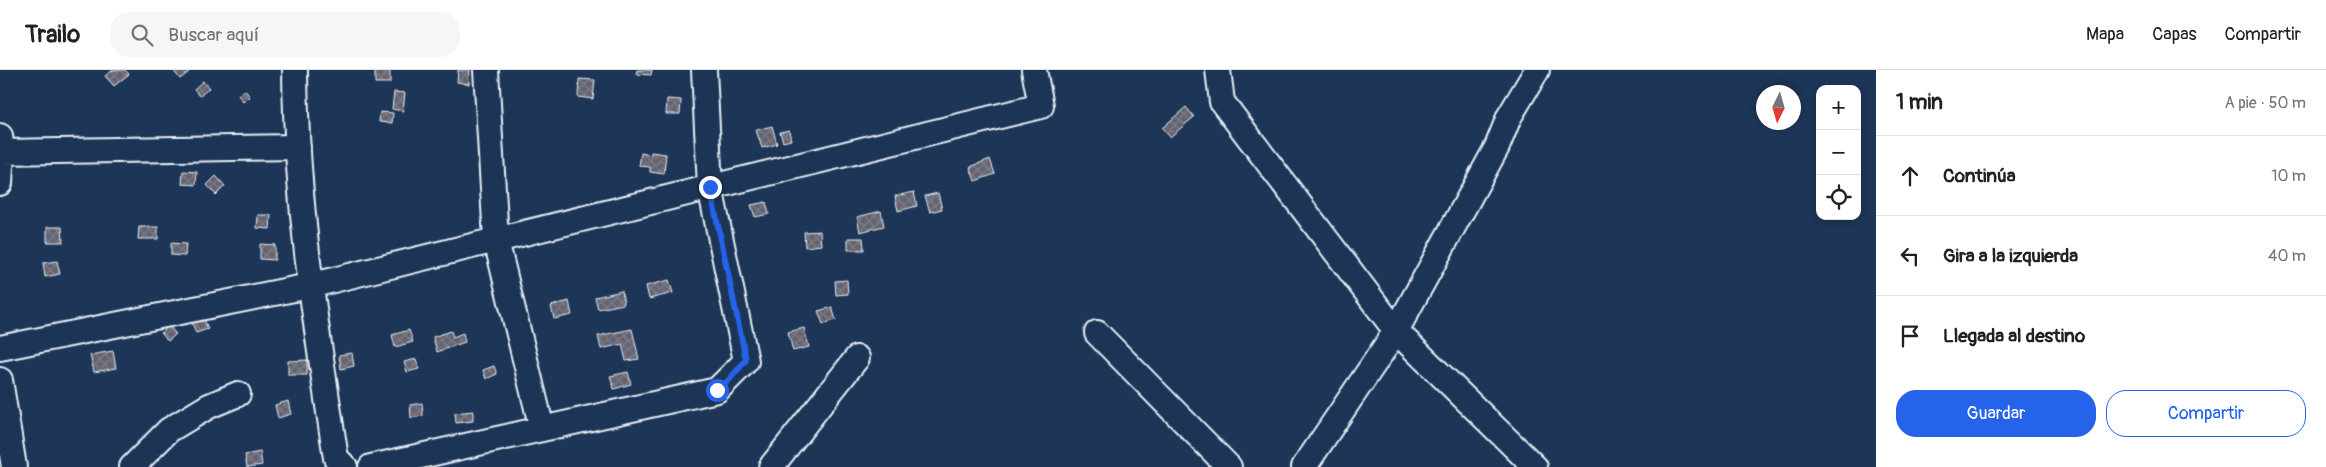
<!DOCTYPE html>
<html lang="es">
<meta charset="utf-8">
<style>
:root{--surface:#fff;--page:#f6f6f6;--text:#202124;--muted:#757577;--line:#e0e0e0;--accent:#2563eb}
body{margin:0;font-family:Pangolin,sans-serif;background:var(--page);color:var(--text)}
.controls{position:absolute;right:15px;top:15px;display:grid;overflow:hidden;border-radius:10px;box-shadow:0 2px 8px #0003}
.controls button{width:45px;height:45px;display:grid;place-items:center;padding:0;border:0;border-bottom:1px solid var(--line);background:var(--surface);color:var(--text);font:25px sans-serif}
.compass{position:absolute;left:1756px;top:15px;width:45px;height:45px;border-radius:50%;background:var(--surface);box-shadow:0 2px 8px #0003;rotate:185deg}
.stop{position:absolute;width:15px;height:15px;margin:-11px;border:4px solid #2563eb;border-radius:50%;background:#fff}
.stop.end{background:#2563eb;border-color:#fff;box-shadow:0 1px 5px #0008}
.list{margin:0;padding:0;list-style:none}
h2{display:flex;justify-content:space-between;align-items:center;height:65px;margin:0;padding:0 20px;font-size:21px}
h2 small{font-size:16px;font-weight:400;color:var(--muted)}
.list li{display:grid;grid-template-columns:32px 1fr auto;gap:15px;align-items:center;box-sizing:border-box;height:80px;padding:0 20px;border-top:1px solid var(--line)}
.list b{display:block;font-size:19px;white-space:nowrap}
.list em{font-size:16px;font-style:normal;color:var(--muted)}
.actions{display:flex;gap:10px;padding:15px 20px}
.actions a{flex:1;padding:11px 0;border:1px solid var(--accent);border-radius:20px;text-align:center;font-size:18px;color:var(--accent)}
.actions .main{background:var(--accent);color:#fff}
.icon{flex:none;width:28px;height:28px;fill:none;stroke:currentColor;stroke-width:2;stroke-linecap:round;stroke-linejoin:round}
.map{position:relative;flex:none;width:1876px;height:397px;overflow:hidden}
header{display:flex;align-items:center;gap:30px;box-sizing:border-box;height:70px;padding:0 25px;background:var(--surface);border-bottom:1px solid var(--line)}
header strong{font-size:24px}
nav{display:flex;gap:28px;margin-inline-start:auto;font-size:18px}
.search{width:350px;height:45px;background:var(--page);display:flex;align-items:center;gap:12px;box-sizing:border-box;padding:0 18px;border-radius:20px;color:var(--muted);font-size:19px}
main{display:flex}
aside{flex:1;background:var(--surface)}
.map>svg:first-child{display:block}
.building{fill:url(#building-cross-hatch);stroke:#e8f1f8}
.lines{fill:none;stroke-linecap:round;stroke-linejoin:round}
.street-casing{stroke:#e8f1f8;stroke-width:28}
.street{stroke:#1d3557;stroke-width:24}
.route{stroke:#2563eb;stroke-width:6}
</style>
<header>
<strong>Trailo</strong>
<div class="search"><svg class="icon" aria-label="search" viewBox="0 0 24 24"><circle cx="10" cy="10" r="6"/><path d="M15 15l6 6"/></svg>Buscar aquí</div>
<nav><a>Mapa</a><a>Capas</a><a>Compartir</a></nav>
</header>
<main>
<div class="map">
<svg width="1876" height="397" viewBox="0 0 1876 397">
<defs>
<pattern id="building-cross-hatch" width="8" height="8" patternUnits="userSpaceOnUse" patternTransform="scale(1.25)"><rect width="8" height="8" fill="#666470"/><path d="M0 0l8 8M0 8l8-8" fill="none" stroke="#7c7b85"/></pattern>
</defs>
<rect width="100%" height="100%" fill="#1d3557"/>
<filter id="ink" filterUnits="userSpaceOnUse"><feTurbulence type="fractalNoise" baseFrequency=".02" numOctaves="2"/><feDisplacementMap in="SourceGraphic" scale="10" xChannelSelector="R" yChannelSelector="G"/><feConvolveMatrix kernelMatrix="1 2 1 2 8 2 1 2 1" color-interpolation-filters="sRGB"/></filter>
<g filter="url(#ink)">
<path class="building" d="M113 0H125L129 4 114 16 105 6Z
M173 0H188L189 2 180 9Z
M375 0 390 1V13H375Z
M458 0H470L469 14 457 12Z
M637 0H652L651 5 636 4Z
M579 9 595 10 593 29 578 27Z
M203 11 209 18 200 26 194 19Z
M245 20 250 27 243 32 238 25Z
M394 22 405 23 403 41 392 39Z
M667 29 681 30 680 44H666Z
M1186 37 1194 47 1170 67 1162 58Z
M380 42 393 43 392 53 379 52Z
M772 56 777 74 762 78 756 60Z
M789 60 791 70 783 72 780 62Z
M651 82 666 84 664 104 650 102V97L639 96 641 83 651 85Z
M990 89 995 104 975 111 970 97Z
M183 101 197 102 196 115 182 114Z
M216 106 225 116 216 125 207 115Z
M914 122 917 136 898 141 895 126Z
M938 123 942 139 930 142 925 126Z
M766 132 769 144 755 147 751 135Z
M881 141 884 156 860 162 857 147Z
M258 145H271L270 159 257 158Z
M47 157H62L63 172H47Z
M139 157H158V169H138Z
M820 161 821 175 805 177 804 162Z
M848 168H863L864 180H848Z
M171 173 186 174 185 186 171 185Z
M260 174 275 175V190L260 189Z
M57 191 60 204 45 207 43 193Z
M669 210 673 223 649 229 646 216Z
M847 210 848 224 836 225 835 211Z
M622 221 624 234 598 239 595 227Z
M569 231 572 245 554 249 551 236Z
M832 237 836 250 823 254 818 241Z
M204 249 208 259 196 263 192 253Z
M169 256 176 264 168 271 161 263Z
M804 258 809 277 793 281 788 262Z
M632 259 639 289 626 291 622 274 601 279 598 266Z
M409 260 413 272 395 277 392 265Z
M451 261 453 267 463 263 465 272 437 282 433 267Z
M113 281 116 298 94 302 90 285Z
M352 283 354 296 341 299 339 285Z
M416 289 419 299 407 302 404 292Z
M307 290V305H288V291Z
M494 296 497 304 486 309 483 300Z
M628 302 631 314 614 319 610 306Z
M288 331 291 344 278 348 275 335Z
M422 333 423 346 411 348 410 335Z
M473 341V351L456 353 455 343Z
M260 382 262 395 247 397 245 385Z"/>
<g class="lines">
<defs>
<path id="street" d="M295 0C296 131 316 259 336 388L345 397
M486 0 496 170 542 359
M1218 0 1222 32 1396 261 1535 397
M0 66 2 82 0 113
M2 82 298 77
M1097 263 1229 397
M0 278 309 216 1041 36 1034 0
M0 310 14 397
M132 397 169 360 209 336 238 324
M371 397 717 320 746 291 710 117 704 0
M771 397 857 288
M1304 397 1396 261 1497 77 1509 47 1537 0"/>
</defs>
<use href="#street" class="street-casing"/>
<use href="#street" class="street"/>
</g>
</g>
<g class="lines" filter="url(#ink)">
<path class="route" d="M710 117 746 290 730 309 717 320"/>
</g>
</svg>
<div class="controls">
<button>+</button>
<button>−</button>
<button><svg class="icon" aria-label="locate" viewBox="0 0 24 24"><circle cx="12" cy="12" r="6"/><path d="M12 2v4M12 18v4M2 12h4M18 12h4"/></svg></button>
</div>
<svg class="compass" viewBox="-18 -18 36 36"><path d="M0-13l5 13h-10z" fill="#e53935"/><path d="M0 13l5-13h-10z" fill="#757577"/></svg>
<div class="stop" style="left:717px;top:320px"></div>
<div class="stop end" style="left:710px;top:117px"></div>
</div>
<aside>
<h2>1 min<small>A pie · 50 m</small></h2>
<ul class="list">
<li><svg class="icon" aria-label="ahead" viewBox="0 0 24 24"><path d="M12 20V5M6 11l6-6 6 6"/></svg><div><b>Continúa</b></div><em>10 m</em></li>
<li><svg class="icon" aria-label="left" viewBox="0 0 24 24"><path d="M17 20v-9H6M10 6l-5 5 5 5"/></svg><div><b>Gira a la izquierda</b></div><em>40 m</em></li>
<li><svg class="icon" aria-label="arrive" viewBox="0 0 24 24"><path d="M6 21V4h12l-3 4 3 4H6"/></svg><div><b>Llegada al destino</b></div></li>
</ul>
<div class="actions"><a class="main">Guardar</a><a>Compartir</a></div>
</aside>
</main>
